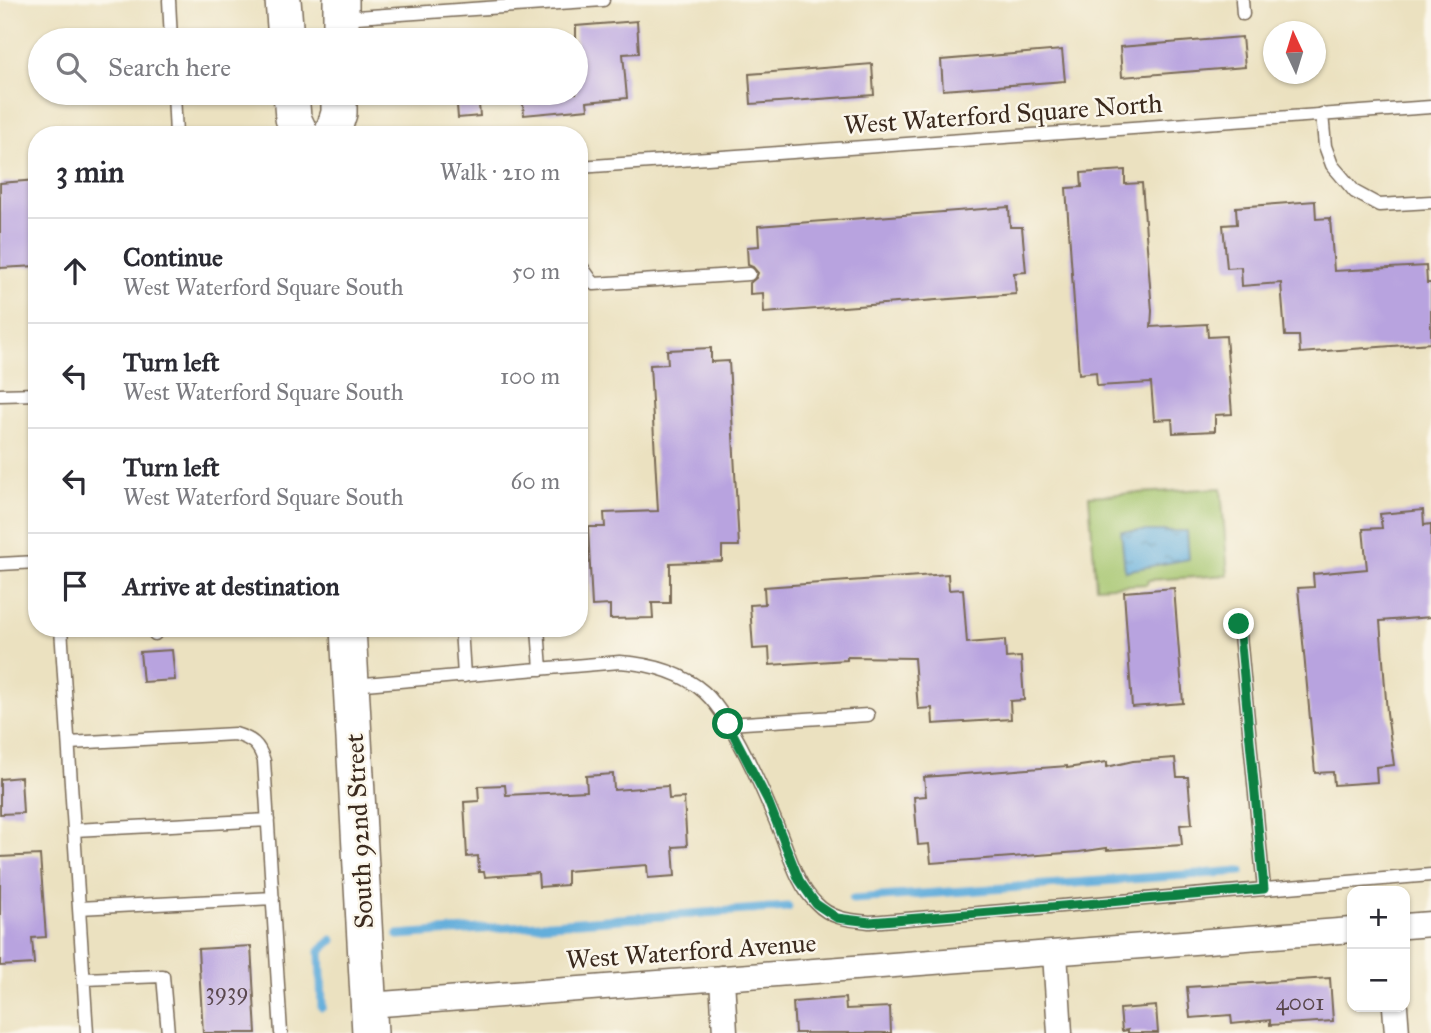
<!DOCTYPE html>
<meta charset="utf-8">
<style>
:root{--surface:#fff;--page:#f2f2f3;--text:#2b2b33;--muted:#7c7c81;--line:#e1e1e2}
body{margin:0;font-family:"IM FELL Great Primer",serif;background:var(--page);color:var(--text)}
.controls{position:absolute;right:21px;bottom:21px;display:grid;overflow:hidden;border-radius:14px;box-shadow:0 2px 5px #0004}
.controls button{width:63px;height:63px;display:grid;place-items:center;padding:0;border:0;border-bottom:2px solid var(--line);background:var(--surface);color:var(--text);font:35px sans-serif}
.compass{position:absolute;left:1263px;top:21px;width:63px;height:63px;border-radius:50%;background:var(--surface);box-shadow:0 2px 5px #0004;rotate:356deg}
.stop{position:absolute;width:21px;height:21px;margin:-16px;border:5px solid #0b8043;border-radius:50%;background:#fff}
.stop.end{background:#0b8043;border-color:#fff;box-shadow:0 2px 7px #0008}
.list{margin:0;padding:0;list-style:none}
h2{display:flex;justify-content:space-between;align-items:center;height:91px;margin:0;padding:0 28px;font-size:30px}
h2 small{font-size:23px;font-weight:400;color:var(--muted)}
.list li{display:grid;grid-template-columns:46px 1fr auto;gap:21px;align-items:center;box-sizing:border-box;height:105px;padding:0 28px;border-top:2px solid var(--line)}
.list b{display:block;font-size:26px;white-space:nowrap}
.list p{margin:0;font-size:23px;white-space:nowrap;color:var(--muted)}
.list em{font-size:23px;font-style:normal;color:var(--muted)}
.icon{flex:none;width:38px;height:38px;fill:none;stroke:currentColor;stroke-width:2;stroke-linecap:round;stroke-linejoin:round}
.map{position:relative;flex:none;width:1431px;height:1033px;overflow:hidden}
.search{position:absolute;background:var(--surface);box-shadow:0 2px 5px #0004;left:28px;top:28px;width:560px;height:77px;display:flex;align-items:center;gap:18px;box-sizing:border-box;padding:0 24px;border-radius:38px;color:var(--muted);font-size:26px}
.panel{position:absolute;background:var(--surface);box-shadow:0 2px 5px #0004;left:28px;top:126px;width:560px;height:511px;border-radius:28px}
.map>svg:first-child{display:block}
.grass{fill:#a4c56d;stroke:#707846;stroke-width:2}
.water{fill:url(#water-ripples);stroke:#4f6c7c;stroke-width:2}
.lines{fill:none;stroke-linecap:round;stroke-linejoin:round}
.stream{stroke:#63aedb;stroke-width:9}
.building{fill:#b8a3df}
.service-casing{stroke:#796a57;stroke-width:15}
.minor-casing{stroke:#796a57;stroke-width:27}
.secondary-casing{stroke:#796a57;stroke-width:38}
.service{stroke:#fff;stroke-width:12}
.minor{stroke:#fff;stroke-width:24}
.secondary{stroke:#fff;stroke-width:35}
.route{stroke:#0b8043;stroke-width:9}
.labels{text-anchor:middle;stroke-width:5;stroke-linejoin:round;paint-order:stroke}
.number-label{font-size:23px;fill:#5a484e}
.street-label{font-size:26px;fill:#3b2a1e;stroke:#fbf7ec}
</style>
<div class="map">
<svg width="1431" height="1033" viewBox="0 0 1431 1033">
<defs>
<pattern id="water-ripples" width="26" height="14" patternUnits="userSpaceOnUse" patternTransform="scale(1.75)"><rect width="26" height="14" fill="#63aedb"/><path d="M2 4q2-2 4 0t4 0M15 11q2-2 4 0t4 0" fill="none" stroke="#538eb1"/></pattern>
</defs>
<rect width="100%" height="100%" fill="#fbf7ec"/>
<filter id="ink" filterUnits="userSpaceOnUse"><feTurbulence type="fractalNoise" baseFrequency=".0143" numOctaves="2"/><feDisplacementMap in="SourceGraphic" scale="14" xChannelSelector="R" yChannelSelector="G"/><feConvolveMatrix kernelMatrix="1 2 1 2 8 2 1 2 1" color-interpolation-filters="sRGB"/></filter>
<filter id="wash" filterUnits="userSpaceOnUse"><feTurbulence type="fractalNoise" baseFrequency=".00686" numOctaves="4" result="noise"/><feDisplacementMap in="SourceGraphic" scale="28" xChannelSelector="R" yChannelSelector="G"/><feGaussianBlur stdDeviation="1.57" result="paint"/><feColorMatrix in="noise" values="0 0 0 0 0 0 0 0 0 0 0 0 0 0 0 0 0 1.4 0 .05"/><feComposite in="paint" operator="in"/></filter>
<g filter="url(#wash)">
<rect width="100%" height="100%" fill="#ebe1c0"/>
<path class="grass" d="M1221 488 1228 575 1148 580 1147 584 1096 587 1089 496Z"/>
<path class="water" d="M1121 531H1187L1189 559 1125 571Z"/>
<g class="lines">
<path class="stream" d="M853 899 1241 871
M398 935 788 907
M322 1007 320 951 332 940"/>
</g>
<g id="blocks">
<path class="building" d="M637 21 639 53 623 54 627 98 587 102 588 109 524 115 522 93H576V26Z
M1242 37 1245 67 1122 77 1120 47Z
M1062 50 1065 81 943 90 941 60Z
M872 64 874 95 751 104 749 74Z
M456 93H478L480 116 458 118Z
M1125 170V184L1142 183 1152 311 1151 327 1207 324 1208 337 1226 336 1232 414 1215 415V431L1173 433 1172 419 1154 420 1151 383 1097 386 1096 372 1079 374 1066 188 1082 187 1081 173Z
M37 180V266L0 268V183Z
M1315 201 1316 219 1330 218 1334 271 1426 266 1427 283H1431V343L1300 353 1299 336H1285L1281 283 1242 286 1241 267 1227 268 1223 225 1237 224 1236 207Z
M1009 207 1010 227H1022L1026 272 1014 273 1016 294 764 313 763 293 750 294V283L756 278 758 273 753 267 748 265 747 247 759 246 758 226Z
M711 348V362L729 361 739 546H722V561L670 563V603H652L653 618 610 619V605L592 606 588 527H605L604 513 658 511 650 365 668 364 667 350Z
M1423 510 1424 525 1431 524V617L1380 621 1387 713 1394 765 1376 767 1377 782 1334 785 1333 772 1315 773 1298 588 1314 587 1313 574 1367 569 1363 529 1382 528 1380 514Z
M948 574 949 590 963 589 967 643 1005 640 1006 658 1021 657 1024 700 1010 701 1011 719 933 724 932 708 918 709 914 658 847 657V660L770 665 769 648 753 649 750 605 765 604 764 587Z
M1174 588 1183 703 1132 707 1124 592Z
M172 650 175 680 143 682 140 652Z
M1175 758 1177 777H1188L1192 824 1180 825 1182 845 1107 850V848L1079 852 931 863 929 844 918 845 914 797 926 796 924 777 1067 766V768L1107 762V767L1133 761Z
M613 774 614 790 668 786 669 799 684 798 687 846 673 847 675 876 648 878 647 865 567 871V885L539 887 538 873 485 877 484 872H479L478 856 467 857 464 802 479 801 478 786 505 785 506 795 587 791 586 776Z
M21 777 23 813 0 814V779Z
M40 855 46 937 32 938 34 964 0 966V857Z
M251 946 256 1033H203L198 949Z
M1330 978 1333 1021 1270 1025V1020L1232 1024 1231 1015 1190 1018 1187 987Z
M845 998 846 1009 890 1007 891 1033H795L793 1002Z
M1156 1006 1158 1033H1128V1030L1122 1031 1120 1009Z"/>
</g>
</g>
<g filter="url(#ink)">
<use href="#blocks" fill-opacity="0" stroke="#796a57" stroke-width="2"/>
<g class="lines">
<defs>
<path id="service" d="M169 0 171 40
M1242 0 1243 14
M342 18 603 0
M174 93 176 135
M1322 114 1325 146 1332 165 1355 192 1379 205 1431 202
M579 167 1431 107
M579 263 594 284 749 274
M0 395 37 394
M0 564 37 562
M1239 624 1264 889
M61 628 87 1033
M155 628V634
M461 628 464 676
M538 628 541 669
M353 685 620 662C650 664 680 671 704 692 733 718 765 795 780 832 790 856 797 885 816 903 831 919 849 920 870 922L1431 875
M728 724 868 715
M69 743 235 734C252 739 259 744 264 761L281 1033
M74 830 268 820
M79 908 273 898
M84 979 163 976 168 1033"/>
<path id="minor" d="M1405 926 1431 924
M1055 953 1060 1033
M722 978 725 1033
M369 1005 1352 930
M1395 1007 1397 1033"/>
<path id="secondary" d="M283 0 286 40
M341 40V0
M291 93 293 118 301 135
M332 135 339 113V93
M348 628 370 1033"/>
</defs>
<use href="#service" class="service-casing"/>
<use href="#minor" class="minor-casing"/>
<use href="#secondary" class="secondary-casing"/>
<use href="#service" class="service"/>
<use href="#minor" class="minor"/>
<use href="#secondary" class="secondary"/>
</g>
</g>
<g class="lines" filter="url(#ink)">
<path class="route" d="M728 724 768 801 799 880 816 904 837 918 870 922 1264 889 1239 624"/>
</g>
<g class="labels">
<g class="number-label">
<text x="227" y="999">3939</text>
<text x="1300" y="1010">4001</text>
</g>
<g class="street-label">
<text transform="translate(1003 114) rotate(-4)" y="9">West Waterford Square North</text>
<text transform="translate(359 831) rotate(-93)" y="9">South 92nd Street</text>
<text transform="translate(691 951) rotate(-4)" y="9">West Waterford Avenue</text>
</g>
</g>
</svg>
<div class="controls">
<button>+</button>
<button>−</button>
</div>
<svg class="compass" viewBox="-18 -18 36 36"><path d="M0-13l5 13h-10z" fill="#e53935"/><path d="M0 13l5-13h-10z" fill="#7c7c81"/></svg>
<div class="stop" style="left:728px;top:724px"></div>
<div class="stop end" style="left:1239px;top:624px"></div>
<div class="search"><svg class="icon" aria-label="search" viewBox="0 0 24 24"><circle cx="10" cy="10" r="6"/><path d="M15 15l6 6"/></svg>Search here</div>
<section class="panel">
<h2>3 min<small>Walk · 210 m</small></h2>
<ul class="list">
<li><svg class="icon" aria-label="ahead" viewBox="0 0 24 24"><path d="M12 20V5M6 11l6-6 6 6"/></svg><div><b>Continue</b><p>West Waterford Square South</p></div><em>50 m</em></li>
<li><svg class="icon" aria-label="left" viewBox="0 0 24 24"><path d="M17 20v-9H6M10 6l-5 5 5 5"/></svg><div><b>Turn left</b><p>West Waterford Square South</p></div><em>100 m</em></li>
<li><svg class="icon" aria-label="left" viewBox="0 0 24 24"><path d="M17 20v-9H6M10 6l-5 5 5 5"/></svg><div><b>Turn left</b><p>West Waterford Square South</p></div><em>60 m</em></li>
<li><svg class="icon" aria-label="arrive" viewBox="0 0 24 24"><path d="M6 21V4h12l-3 4 3 4H6"/></svg><div><b>Arrive at destination</b></div></li>
</ul>
</section>
</div>
